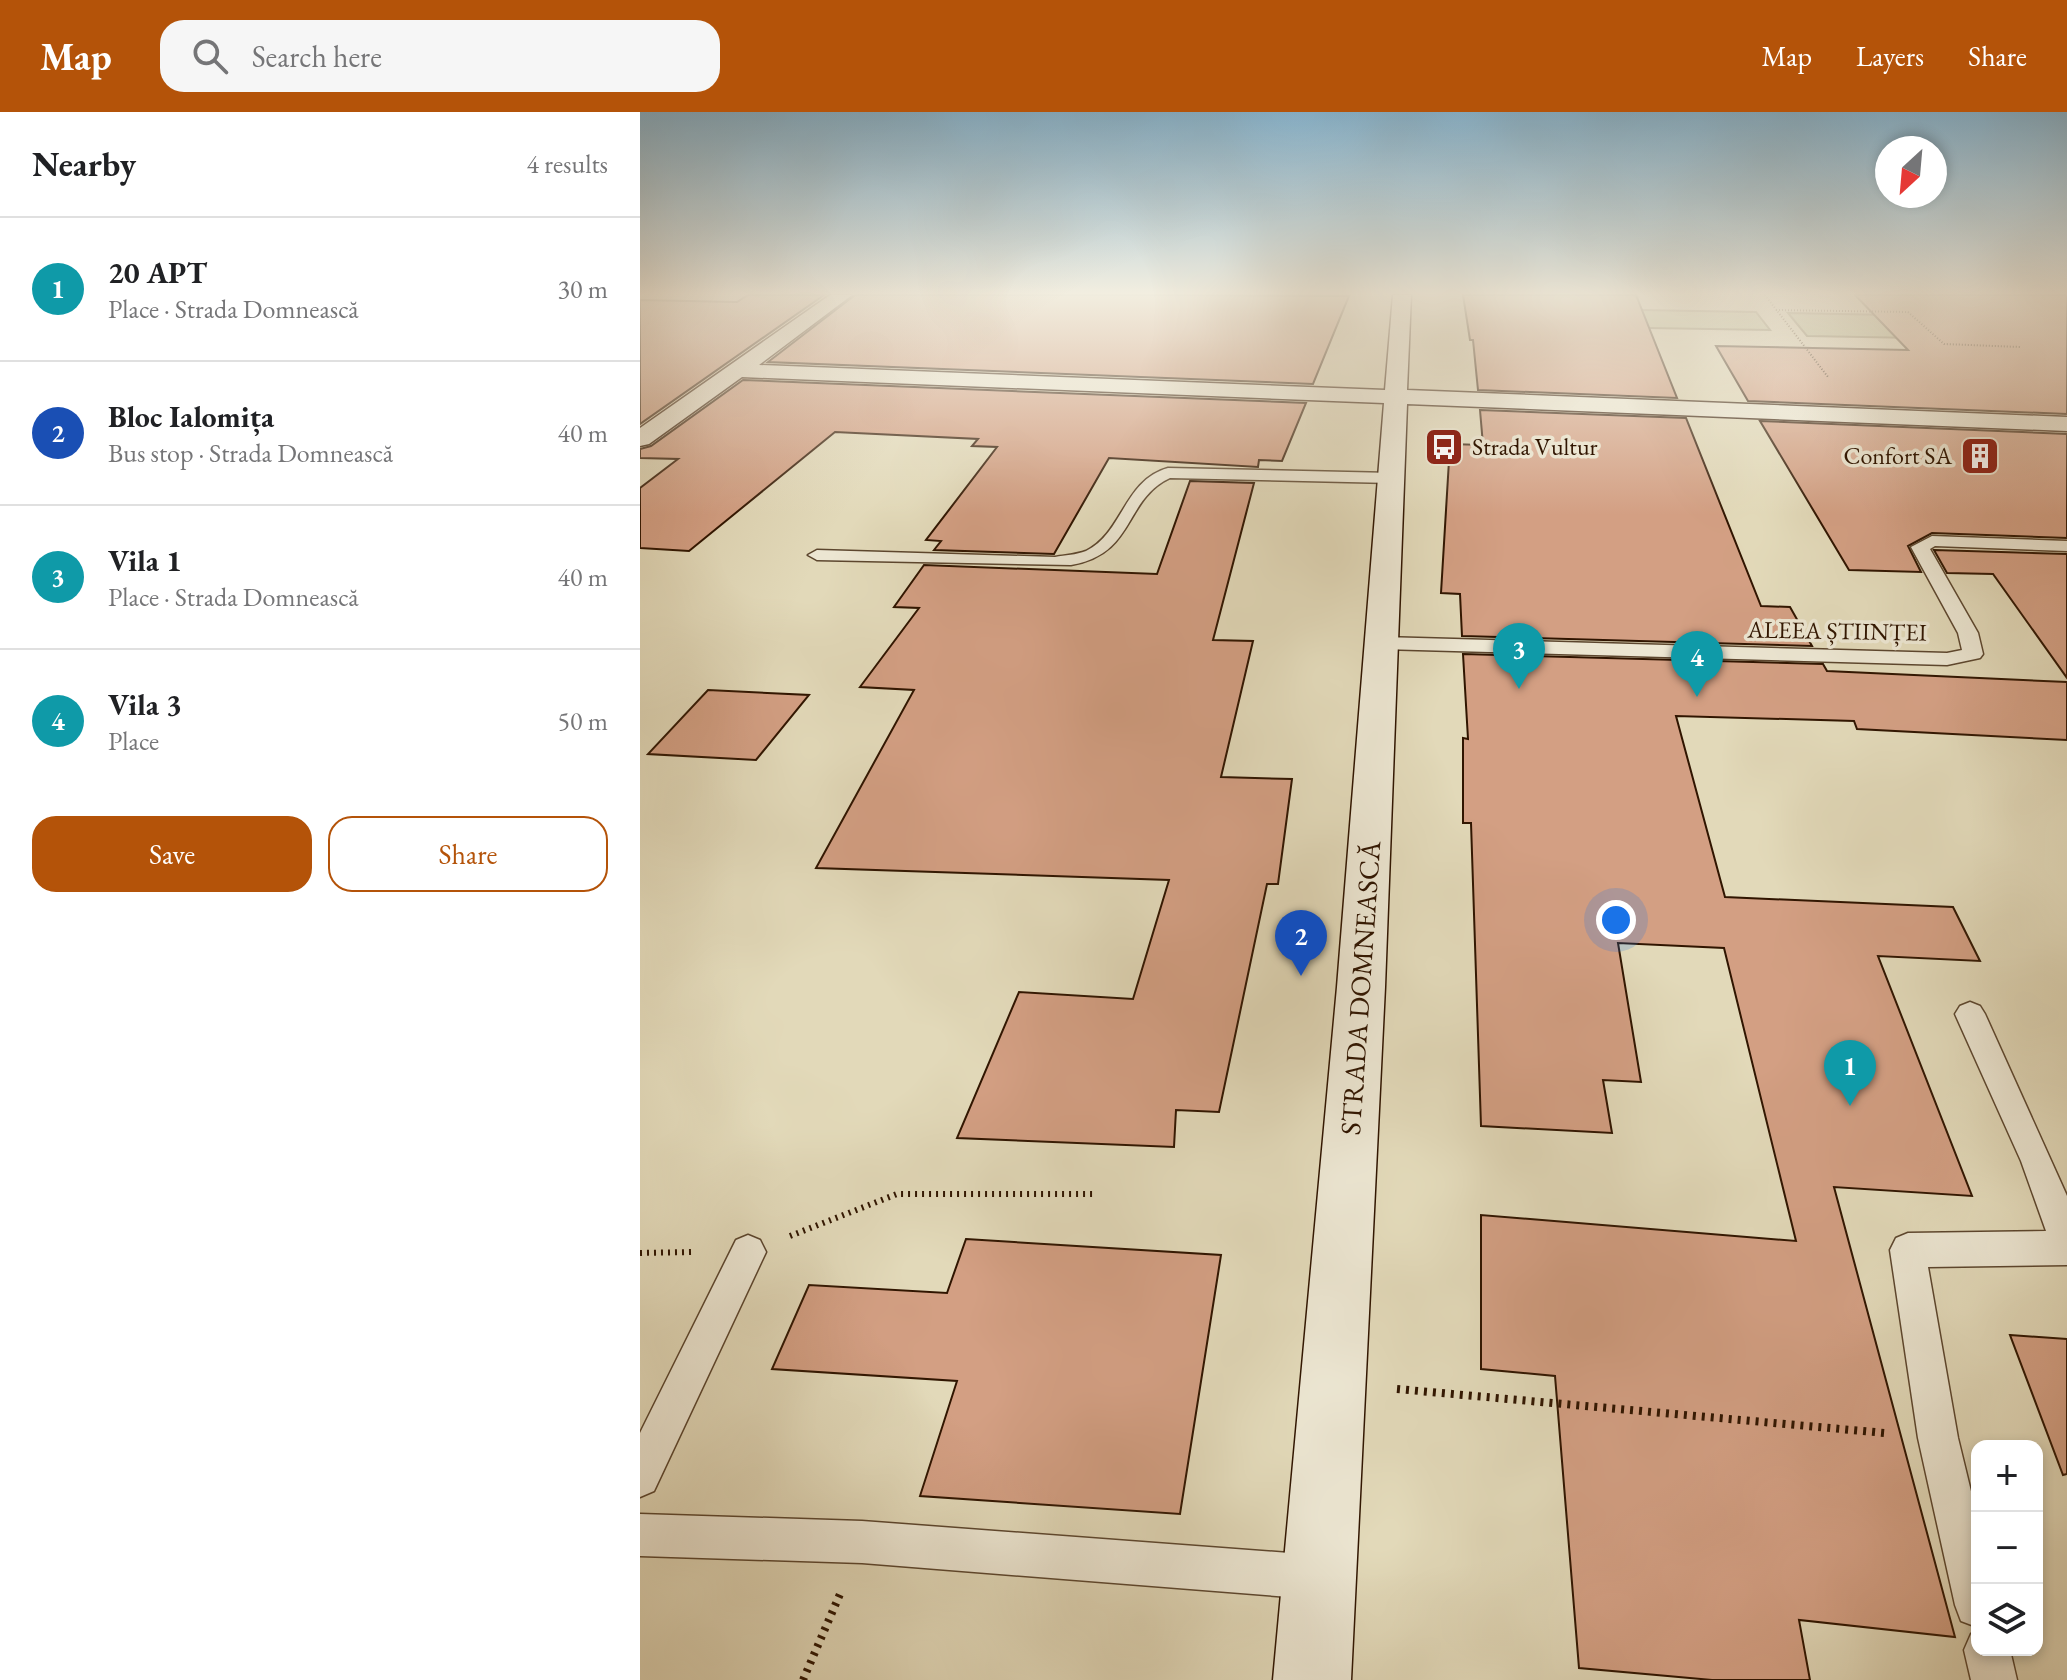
<!DOCTYPE html>
<meta charset="utf-8">
<style>
:root{--surface:#fff;--page:#f6f6f6;--text:#202124;--muted:#757577;--line:#e0e0e0;--accent:#b45309}
body{margin:0;font-family:"EB Garamond",serif;background:var(--page);color:var(--text)}
.controls{position:absolute;right:24px;bottom:24px;display:grid;overflow:hidden;border-radius:16px;box-shadow:0 4px 12px #0003}
.controls button{width:72px;height:72px;display:grid;place-items:center;padding:0;border:0;border-bottom:2px solid var(--line);background:var(--surface);color:var(--text);font:40px sans-serif}
.compass{position:absolute;left:1235px;top:24px;width:72px;height:72px;border-radius:50%;background:var(--surface);box-shadow:0 4px 12px #0003;rotate:206deg}
.you{position:absolute;left:976px;top:808px;width:28px;height:28px;margin:-20px;border:6px solid #fff;border-radius:50%;background:#1a73e8;box-shadow:0 0 0 12px #1a73e833}
.badge{display:grid;place-items:center;width:52px;height:52px;border-radius:50%;background:var(--accent);color:#fff;font-size:26px;font-weight:700}
.pin{position:absolute;translate:-50% -66px;filter:drop-shadow(0 2px 4px #0008)}
.pin::after{content:'';position:absolute;top:42px;width:28px;height:24px;background:inherit;clip-path:polygon(0 0,100% 0,50% 100%)}
.list{margin:0;padding:0;list-style:none}
h2{display:flex;justify-content:space-between;align-items:center;height:104px;margin:0;padding:0 32px;font-size:34px}
h2 small{font-size:26px;font-weight:400;color:var(--muted)}
.list li{display:grid;grid-template-columns:52px 1fr auto;gap:24px;align-items:center;box-sizing:border-box;height:144px;padding:0 32px;border-top:2px solid var(--line)}
.list b{display:block;font-size:30px;white-space:nowrap}
.list p{margin:0;font-size:26px;white-space:nowrap;color:var(--muted)}
.list em{font-size:26px;font-style:normal;color:var(--muted)}
.actions{display:flex;gap:16px;padding:24px 32px}
.actions a{flex:1;padding:18px 0;border:2px solid var(--accent);border-radius:24px;text-align:center;font-size:28px;color:var(--accent)}
.actions .main{background:var(--accent);color:#fff}
.icon{flex:none;width:44px;height:44px;fill:none;stroke:currentColor;stroke-width:2;stroke-linecap:round;stroke-linejoin:round}
.map{position:relative;flex:none;width:1427px;height:1568px;overflow:hidden}
header{display:flex;align-items:center;gap:48px;box-sizing:border-box;height:112px;padding:0 40px;background:var(--accent);color:#fff}
header strong{font-size:38px}
nav{display:flex;gap:44px;margin-inline-start:auto;font-size:28px}
.search{width:560px;height:72px;background:var(--page);display:flex;align-items:center;gap:20px;box-sizing:border-box;padding:0 28px;border-radius:24px;color:var(--muted);font-size:30px}
main{display:flex}
aside{flex:1;background:var(--surface)}
.map>svg:first-child{display:block}
.green{fill:#b7be8c;stroke:#746a46;stroke-width:2}
.building{fill:#d39f83;stroke:#301500;stroke-width:2}
.lines{fill:none;stroke-linecap:round;stroke-linejoin:round}
.lane-casing{stroke:#5c462e;stroke-width:3}
.secondary-casing{stroke:#301500;stroke-width:3}
.path-far2{stroke:#301500;stroke-width:2;stroke-dasharray:1 2;stroke-linecap:butt}
.path-far1{stroke:#301500;stroke-width:6;stroke-dasharray:2 5;stroke-linecap:butt}
.path{stroke:#301500;stroke-width:8;stroke-dasharray:3 6;stroke-linecap:butt}
.lane{fill:#ece6d2;fill-rule:evenodd}
.secondary{fill:#ece6d2;fill-rule:evenodd}
.labels{text-anchor:middle;stroke-width:7;stroke-linejoin:round;paint-order:stroke}
.far-poi-label{font-size:24px;fill:#301500;stroke:#ece6d2;text-anchor:start}
.far-street-label{font-size:24px;fill:#301500;stroke:#ece6d2}
.street-label{font-size:28px;fill:#301500;stroke:#ece6d2}
</style>
<header>
<strong>Map</strong>
<div class="search"><svg class="icon" aria-label="search" viewBox="0 0 24 24"><circle cx="10" cy="10" r="6"/><path d="M15 15l6 6"/></svg>Search here</div>
<nav><a>Map</a><a>Layers</a><a>Share</a></nav>
</header>
<main>
<aside>
<h2>Nearby<small>4 results</small></h2>
<ul class="list">
<li><span class="badge" style="background:#0f9aa8">1</span><div><b>20 APT</b><p>Place · Strada Domnească</p></div><em>30 m</em></li>
<li><span class="badge" style="background:#1a4fb4">2</span><div><b>Bloc Ialomița</b><p>Bus stop · Strada Domnească</p></div><em>40 m</em></li>
<li><span class="badge" style="background:#0f9aa8">3</span><div><b>Vila 1</b><p>Place · Strada Domnească</p></div><em>40 m</em></li>
<li><span class="badge" style="background:#0f9aa8">4</span><div><b>Vila 3</b><p>Place</p></div><em>50 m</em></li>
</ul>
<div class="actions"><a class="main">Save</a><a>Share</a></div>
</aside>
<div class="map">
<svg width="1427" height="1568" viewBox="0 0 1427 1568">
<rect width="100%" height="100%" fill="#e2d9b9"/>
<filter id="stains"><feTurbulence type="fractalNoise" baseFrequency=".0025" numOctaves="4"/><feColorMatrix values="0 0 0 0 .2 0 0 0 0 .09 0 0 0 0 .02 0 0 0 .5 -.17"/></filter>
<radialGradient id="worn" r=".72"><stop offset=".6" stop-color="#630" stop-opacity="0"/><stop offset="1" stop-color="#630" stop-opacity=".3"/></radialGradient>
<path class="green" d="M941 197 1116 200 1130 218 948 215Z
M1148 201 1252 203 1276 226 1167 224Z"/>
<path class="building" d="M108 183H184L0 312V188L97 190Z
M215 183H519L709 184 673 272 128 250Z
M823 183H996L1037 286 838 278 833 228H830Z
M1215 183H1427V302L1108 289 1076 234 1268 238Z
M103 268 666 291 642 349 619 348 618 355 469 346 414 442 294 438 301 429 286 428 357 335 332 334 338 327 195 320 49 439 0 436V376L38 347 0 346V337L11 334Z
M840 298 1046 306 1121 494 1150 495 1172 534 822 524 820 482 801 481 810 332 843 333Z
M1120 309 1427 322V426L1292 421 1268 434 1281 460 1209 458Z
M550 369 614 371 573 528 613 529 581 665 652 667 638 772H627L579 1000 536 998 534 1035 317 1026 379 880 493 887 529 768 176 756 274 578 220 575 279 496 254 495 284 453 517 462Z
M1294 438 1427 442V566L1353 462 1307 461Z
M823 542 1183 552 1187 559 1427 570V628L1217 617 1214 609 1036 604 1085 785 1313 795 1340 849 1238 844 1332 1084 1194 1075 1315 1525 1159 1508 1170 1568H1072L939 1556 915 1264 841 1257V1103L1156 1129 1084 836 978 831 1001 970 963 968 972 1021 841 1014 831 711H823V626L828 627Z
M68 578 169 583 116 648 8 642Z
M326 1127 581 1143 540 1402 280 1384 317 1269 132 1257 169 1173 307 1181Z
M1370 1223 1427 1227V1362L1423 1363Z"/>
<g class="lines">
<defs>
<path id="lane" d="M528 356 752 361 760 366 752 371 530 366C483 388 496 442 431 453L177 448 168 443 177 438 415 445C425 443 436 443 446 439 483 421 484 368 528 356Z
M1292 424 1427 429V439L1295 434 1290 437 1338 521 1343 542 1340 546 1307 553 742 537 732 531 742 525 1307 541 1322 538 1318 521 1271 435Z
M1330 890 1340 894 1345 902 1427 1084V1153L1288 1155 1318 1326 1337 1404V1515L1321 1509 1315 1493 1278 1326 1250 1138 1256 1126 1268 1121 1406 1119 1381 1049 1315 902 1320 894Z
M108 1123 120 1128 126 1140 14 1379 0 1385V1321L96 1128Z
M0 1402 222 1409 675 1443 690 1450 697 1465 690 1480 675 1487 222 1451 0 1444Z
M1337 1520V1538H1370L1377 1568H1331L1324 1538 1331 1522Z"/>
<path id="secondary" d="M190 183H212L119 253 745 278 753 183H771L767 278 1427 305V319L767 292 745 875 711 1568H633L697 875 744 291 102 265 9 332 0 334V316Z"/>
</defs>
<use href="#lane" class="lane-casing"/>
<use href="#secondary" class="secondary-casing"/>
<path class="path-far2" d="M1125 183 1188 265
M1136 198 1268 200 1304 232 1380 235"/>
<path class="path-far1" d="M150 1124 257 1082H456
M0 1141 55 1140"/>
<path class="path" d="M757 1277 1245 1321
M163 1568 200 1482"/>
<use href="#lane" class="lane"/>
<use href="#secondary" class="secondary"/>
</g>
<linearGradient id="sky" x2="0" y2="1"><stop stop-color="#87b6d2"/><stop offset="0.45" stop-color="#f2eee0"/><stop offset="1" stop-color="#f2eee0" stop-opacity="0"/></linearGradient>
<rect width="1427" height="403" fill="url(#sky)"/>
<defs>
<symbol id="bus-square" viewBox="-11 -11 22 22"><rect x="-9" y="-9" width="18" height="18" rx="4" fill="#8f2418" stroke="#ece6d2"/><path d="M-5-6H5V4H4V6H2V4H-2V6H-4V4H-5ZM-3.5-4V0h7V-4ZM-3.5 1.2v1.5H-2V1.2ZM2 1.2v1.5H3.5V1.2Z" fill="#fff"/></symbol>
<symbol id="building-square" viewBox="-11 -11 22 22"><rect x="-9" y="-9" width="18" height="18" rx="4" fill="#8f2418" stroke="#ece6d2"/><path d="M-4-6H4V6H1V3H-1V6H-4ZM-2.5-4.3h1.7v1.8h-1.7ZM.8-4.3h1.7v1.8H.8ZM-2.5-1h1.7V.8h-1.7ZM.8-1h1.7V.8H.8Z" fill="#fff"/></symbol>
</defs>
<g fill-rule="evenodd">
<use href="#bus-square" x="782" y="313" width="44" height="44"/>
<use href="#building-square" x="1318" y="322" width="44" height="44"/>
</g>
<g class="labels">
<g class="far-poi-label">
<text x="832" y="343">Strada Vultur</text>
<text x="1312" y="352" text-anchor="end">Confort SA</text>
</g>
<g class="far-street-label">
<text transform="translate(1197 519) rotate(1)" y="8">ALEEA ȘTIINȚEI</text>
</g>
<g class="street-label">
<text transform="translate(720 876) rotate(-86)" y="10">STRADA DOMNEASCĂ</text>
</g>
</g>
<rect width="100%" height="100%" filter="url(#stains)"/>
<rect width="100%" height="100%" fill="url(#worn)"/>
</svg>
<div class="controls">
<button>+</button>
<button>−</button>
<button><svg class="icon" aria-label="layers" viewBox="0 0 24 24"><path d="M12 4l9 5-9 5-9-5zM3 14l9 5 9-5"/></svg></button>
</div>
<svg class="compass" viewBox="-18 -18 36 36"><path d="M0-13l5 13h-10z" fill="#e53935"/><path d="M0 13l5-13h-10z" fill="#757577"/></svg>
<div class="you"></div>
<div class="pin badge" style="left:1210px;top:994px;background:#0f9aa8">1</div>
<div class="pin badge" style="left:661px;top:864px;background:#1a4fb4">2</div>
<div class="pin badge" style="left:879px;top:577px;background:#0f9aa8">3</div>
<div class="pin badge" style="left:1057px;top:585px;background:#0f9aa8">4</div>
</div>
</main>
